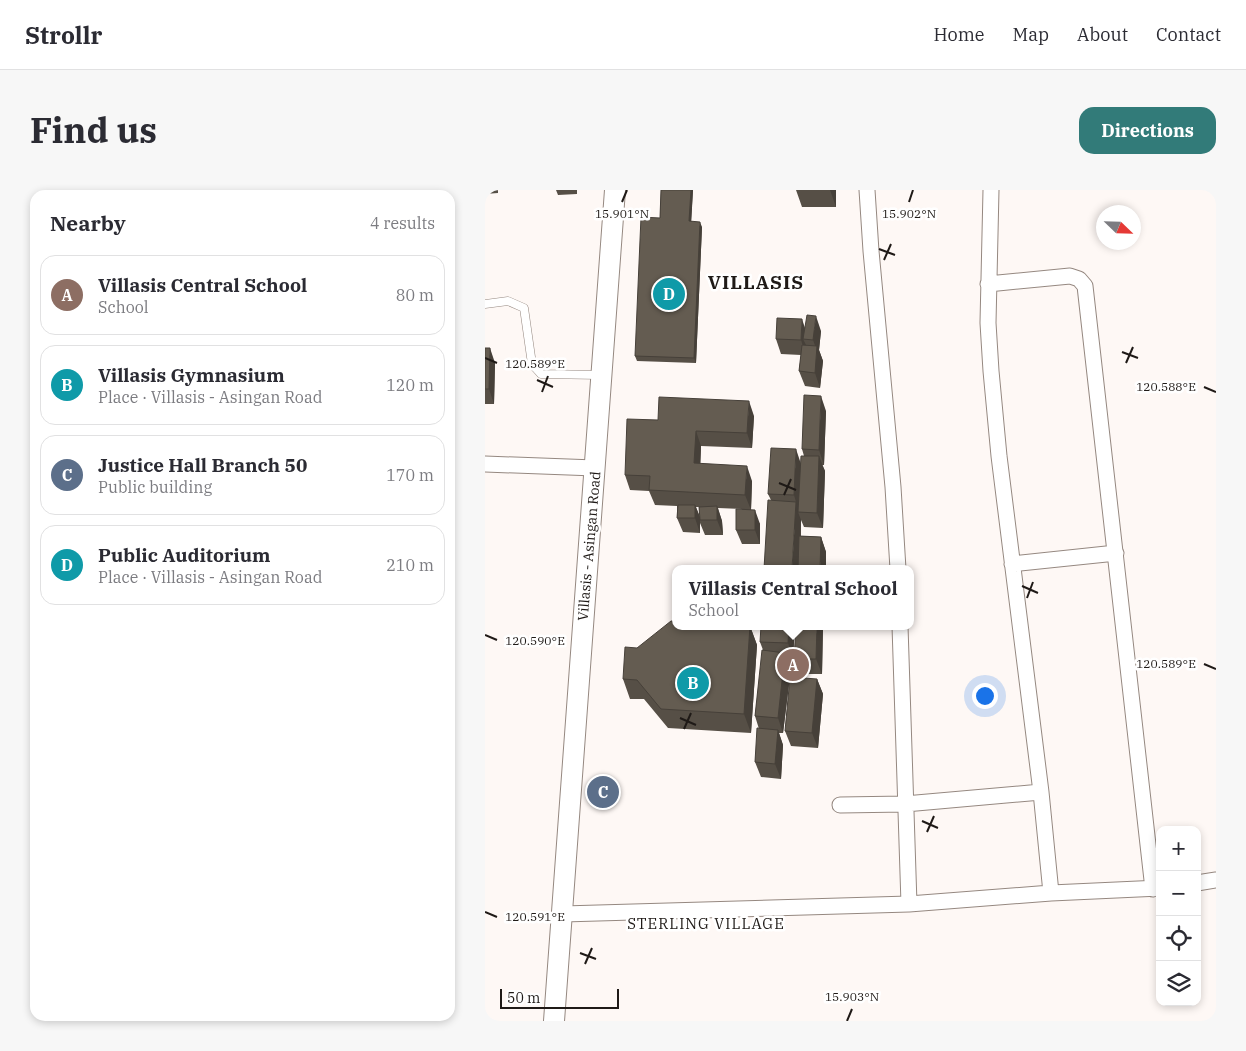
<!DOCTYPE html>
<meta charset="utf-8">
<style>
:root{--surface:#fff;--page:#f7f7f7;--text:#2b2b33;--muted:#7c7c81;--line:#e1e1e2;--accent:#327b79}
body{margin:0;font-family:"IBM Plex Serif",serif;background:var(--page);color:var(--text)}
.controls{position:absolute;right:15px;bottom:15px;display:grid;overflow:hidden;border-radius:10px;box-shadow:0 2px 8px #0003}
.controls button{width:45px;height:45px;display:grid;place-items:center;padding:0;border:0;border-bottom:1px solid var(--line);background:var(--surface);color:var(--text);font:25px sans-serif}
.compass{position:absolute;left:611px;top:15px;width:45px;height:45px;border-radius:50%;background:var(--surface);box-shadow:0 2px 8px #0003;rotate:113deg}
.scale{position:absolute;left:15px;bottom:12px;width:119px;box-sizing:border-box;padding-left:5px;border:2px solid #1f1a17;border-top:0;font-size:14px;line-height:18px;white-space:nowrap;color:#1f1a17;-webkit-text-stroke:4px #fff;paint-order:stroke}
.you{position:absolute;left:499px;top:505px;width:18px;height:18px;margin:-12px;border:4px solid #fff;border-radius:50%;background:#1a73e8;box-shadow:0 0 0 8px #1a73e833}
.badge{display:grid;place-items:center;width:32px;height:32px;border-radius:50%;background:var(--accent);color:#fff;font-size:16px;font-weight:700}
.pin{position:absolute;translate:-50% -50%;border:2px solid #fff;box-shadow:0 1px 5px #0006}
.popup{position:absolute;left:187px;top:375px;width:242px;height:65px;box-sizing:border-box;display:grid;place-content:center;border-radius:10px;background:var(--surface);filter:drop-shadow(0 1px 4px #0005);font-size:16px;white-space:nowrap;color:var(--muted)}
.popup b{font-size:19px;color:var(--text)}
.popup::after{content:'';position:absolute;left:50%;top:100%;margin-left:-10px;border:10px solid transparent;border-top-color:var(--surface)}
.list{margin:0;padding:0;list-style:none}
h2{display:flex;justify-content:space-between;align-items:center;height:65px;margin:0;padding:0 20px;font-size:21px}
h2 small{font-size:16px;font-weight:400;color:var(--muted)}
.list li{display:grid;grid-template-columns:32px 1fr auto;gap:15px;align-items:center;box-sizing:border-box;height:80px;margin:0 10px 10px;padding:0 10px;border:1px solid var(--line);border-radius:15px}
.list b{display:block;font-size:19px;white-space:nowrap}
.list p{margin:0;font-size:16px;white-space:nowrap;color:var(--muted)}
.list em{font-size:16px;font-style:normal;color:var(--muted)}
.icon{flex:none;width:28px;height:28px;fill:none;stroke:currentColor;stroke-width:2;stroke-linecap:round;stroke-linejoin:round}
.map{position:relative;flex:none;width:731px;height:831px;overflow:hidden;border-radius:15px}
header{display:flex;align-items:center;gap:30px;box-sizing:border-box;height:70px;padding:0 25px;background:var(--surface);border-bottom:1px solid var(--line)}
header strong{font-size:24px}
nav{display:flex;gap:28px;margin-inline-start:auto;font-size:18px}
.intro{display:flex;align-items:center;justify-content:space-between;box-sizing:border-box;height:120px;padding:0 30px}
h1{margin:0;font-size:35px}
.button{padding:12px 22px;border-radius:15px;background:var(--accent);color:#fff;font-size:18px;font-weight:700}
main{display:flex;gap:30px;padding:0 30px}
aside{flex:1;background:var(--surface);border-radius:15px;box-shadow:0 2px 8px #0003}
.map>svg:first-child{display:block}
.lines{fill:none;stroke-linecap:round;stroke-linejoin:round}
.service-casing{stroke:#958880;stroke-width:9}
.minor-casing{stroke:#958880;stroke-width:17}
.secondary-casing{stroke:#958880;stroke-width:22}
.service{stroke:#fff;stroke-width:8}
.minor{stroke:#fff;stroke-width:15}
.secondary{stroke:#fff;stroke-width:20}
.wall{fill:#564f46;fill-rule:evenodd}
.shaded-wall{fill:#464039}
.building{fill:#645c51;stroke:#464039}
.ticks{fill:none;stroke:#1f1a17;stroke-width:2}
.labels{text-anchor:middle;stroke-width:5;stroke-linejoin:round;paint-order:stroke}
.street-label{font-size:14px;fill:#1f1a17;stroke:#fff}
.neighbourhood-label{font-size:15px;letter-spacing:1px;fill:#1f1a17;stroke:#fff}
.district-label{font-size:19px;font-weight:bold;letter-spacing:1px;fill:#1f1a17;stroke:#fff}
.ticks-label{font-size:12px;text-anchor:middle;fill:#1f1a17;stroke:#fff;stroke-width:5;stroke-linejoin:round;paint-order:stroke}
</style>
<header>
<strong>Strollr</strong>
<nav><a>Home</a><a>Map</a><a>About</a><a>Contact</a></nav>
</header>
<div class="intro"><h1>Find us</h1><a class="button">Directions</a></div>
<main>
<aside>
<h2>Nearby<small>4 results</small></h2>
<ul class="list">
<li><span class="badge" style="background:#8d6e63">A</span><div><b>Villasis Central School</b><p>School</p></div><em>80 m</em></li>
<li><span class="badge" style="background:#0f9aa8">B</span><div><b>Villasis Gymnasium</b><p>Place · Villasis - Asingan Road</p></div><em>120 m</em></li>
<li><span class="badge" style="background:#5c6f8a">C</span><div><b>Justice Hall Branch 50</b><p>Public building</p></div><em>170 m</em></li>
<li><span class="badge" style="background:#0f9aa8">D</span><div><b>Public Auditorium</b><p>Place · Villasis - Asingan Road</p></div><em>210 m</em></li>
</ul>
</aside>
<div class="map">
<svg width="731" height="831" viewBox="0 0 731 831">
<rect width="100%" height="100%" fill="#fef8f5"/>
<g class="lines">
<defs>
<path id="service" d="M0 114 23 111 39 118 47 174 56 184 115 185"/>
<path id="minor" d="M382 0 386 61 408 297 413 379
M506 0 503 133 506 181 514 266 556 602 566 703
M503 94 585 86 594 89 600 96 668 699
M0 274 110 278
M527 374 631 363
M415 436 424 714
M355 615 420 614 556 602
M712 693 731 690
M78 724 424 714 566 703 675 698"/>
<path id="secondary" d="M69 831 130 0"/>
</defs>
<use href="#service" class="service-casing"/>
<use href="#minor" class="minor-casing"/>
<use href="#secondary" class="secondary-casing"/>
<use href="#service" class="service"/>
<use href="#minor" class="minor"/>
<use href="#secondary" class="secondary"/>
</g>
<path class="wall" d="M0 0H13V3L0 4Z
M71 0H92V4L73 5Z
M176 0H208L206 31 217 37 211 173 152 171 150 166 175 28Z
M311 0H351V17H317Z
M320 138 336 141 334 160 338 171 335 198 320 196 314 181 316 165 296 164 291 149Z
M0 158 10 173 9 214H0Z
M341 221 339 275H337L340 281 338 338 319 337 316 330V346L336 347 341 362V379L286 310 283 304 316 273 319 266 317 259Z
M269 226 267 258 216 256 215 274 267 291 266 320 275 334V354H257L251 340 257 319 233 318 237 331 238 345H220L215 333V343L198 342 192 328V316L170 315 164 301 145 300 140 285 173 230ZM211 317H214L215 327Z
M265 436 272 455 266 543 183 538 159 509H145L138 489 152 458Z
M310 436 308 468H302L306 478 298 543H294L298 555 296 589 276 587 270 572 274 539 270 526 278 460 275 452Z
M338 436 337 484H315L309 469Z
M332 489 338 504 333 558 306 556 300 541Z"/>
<path class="shaded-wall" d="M206 0H208L206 36 204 31Z
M345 0H351V17Z
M215 32 217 37 211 173 209 168Z
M331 126 336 141 334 160 338 171 335 198 330 183 332 161 328 150Z
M317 129 322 144 318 149 322 157 321 165 316 150Z
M5 158 10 173 9 214 4 199Z
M336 206 341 221 339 275 334 260Z
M264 211 269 226 267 258 262 243Z
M211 241 216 256 215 288 209 273Z
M311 259 316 274 313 322 316 330 314 379H307L311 312 309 305Z
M334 266 340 281 338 338 332 323Z
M262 276 267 291 266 320 260 305Z
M210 315 216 330H215V343L210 328Z
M232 316 237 331 238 345 232 330Z
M270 320 275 334V354L270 340Z
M336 347 341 362V379H335Z
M265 436 272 455 266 543 259 524Z
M304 436H310L308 468 303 453Z
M332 436H338L337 484 331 469Z
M300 463 306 478 298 543 293 528Z
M332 489 338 504 333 558 327 543Z
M293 540 298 555 296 589 290 574Z"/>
<path class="building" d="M176 0H206L204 31 215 32 209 168 150 166 156 27 175 28Z
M322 125 331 126 328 150 318 149Z
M292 128 317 129 316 150 291 149Z
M317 155 332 156 330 183 314 181Z
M0 158H5L4 199H0Z
M319 205 336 206 334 260 317 259Z
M174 207 264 211 262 243 211 241 209 273 262 276 260 305 164 300 165 286 140 285 142 229 173 230Z
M286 258 311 259 309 305 283 304Z
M316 266H334L332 323 313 322Z
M283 310 311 312 307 379H279Z
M193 315H210V328H192Z
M232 316V330H215L214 317Z
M251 319 270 320V340H251Z
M314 346 336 347 335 379H313Z
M186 431H190V436H265L259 524 176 519 152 490 138 489 140 457 152 458Z
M276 436H304L303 453 275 452Z
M311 436H332L331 469H309Z
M277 460 300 463 293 528 270 526Z
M305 487 332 489 327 543 300 541Z
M272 538 293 540 290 574 270 572Z"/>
<path class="ticks" d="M137 12 142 0M424 12 428 0M394 59 410 65M399 70 406 54M637 162 653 168M0 168 12 173M641 173 648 157M52 190 68 197M719 197 731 202M57 202 63 186M294 293 311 300M299 305 306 289M537 396 553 403M542 408 548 392M0 445 12 450M719 474 731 479M195 528 211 535M199 539 206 523M437 631 453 638M442 642 449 626M0 722 12 727M95 763 111 769M100 774 107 758M362 831 367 819"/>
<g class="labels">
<g class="street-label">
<text transform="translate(104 356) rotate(-85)" y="5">Villasis - Asingan Road</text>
</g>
<g class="neighbourhood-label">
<text x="221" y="739">STERLING VILLAGE</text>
</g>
<g class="district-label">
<text x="271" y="99">VILLASIS</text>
</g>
</g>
<g class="ticks-label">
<text x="137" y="28">15.901°N</text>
<text x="424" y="28">15.902°N</text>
<text x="50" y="178">120.589°E</text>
<text x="681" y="201">120.588°E</text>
<text x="50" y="455">120.590°E</text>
<text x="681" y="478">120.589°E</text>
<text x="50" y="731">120.591°E</text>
<text x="367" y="811">15.903°N</text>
</g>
</svg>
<div class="controls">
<button>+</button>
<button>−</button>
<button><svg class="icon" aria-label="locate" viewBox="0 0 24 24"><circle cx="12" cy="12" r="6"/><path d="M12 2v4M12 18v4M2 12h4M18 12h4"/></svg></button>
<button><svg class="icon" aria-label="layers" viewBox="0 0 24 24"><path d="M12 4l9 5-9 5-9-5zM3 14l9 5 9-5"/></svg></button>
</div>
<svg class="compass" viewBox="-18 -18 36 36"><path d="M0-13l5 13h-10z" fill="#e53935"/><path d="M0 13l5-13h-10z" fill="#7c7c81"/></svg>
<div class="scale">50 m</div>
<div class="you"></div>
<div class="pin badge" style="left:308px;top:475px;background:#8d6e63">A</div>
<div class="popup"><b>Villasis Central School</b>School</div>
<div class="pin badge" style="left:208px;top:493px;background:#0f9aa8">B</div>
<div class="pin badge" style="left:118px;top:602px;background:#5c6f8a">C</div>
<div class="pin badge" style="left:184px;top:104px;background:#0f9aa8">D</div>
</div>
</main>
